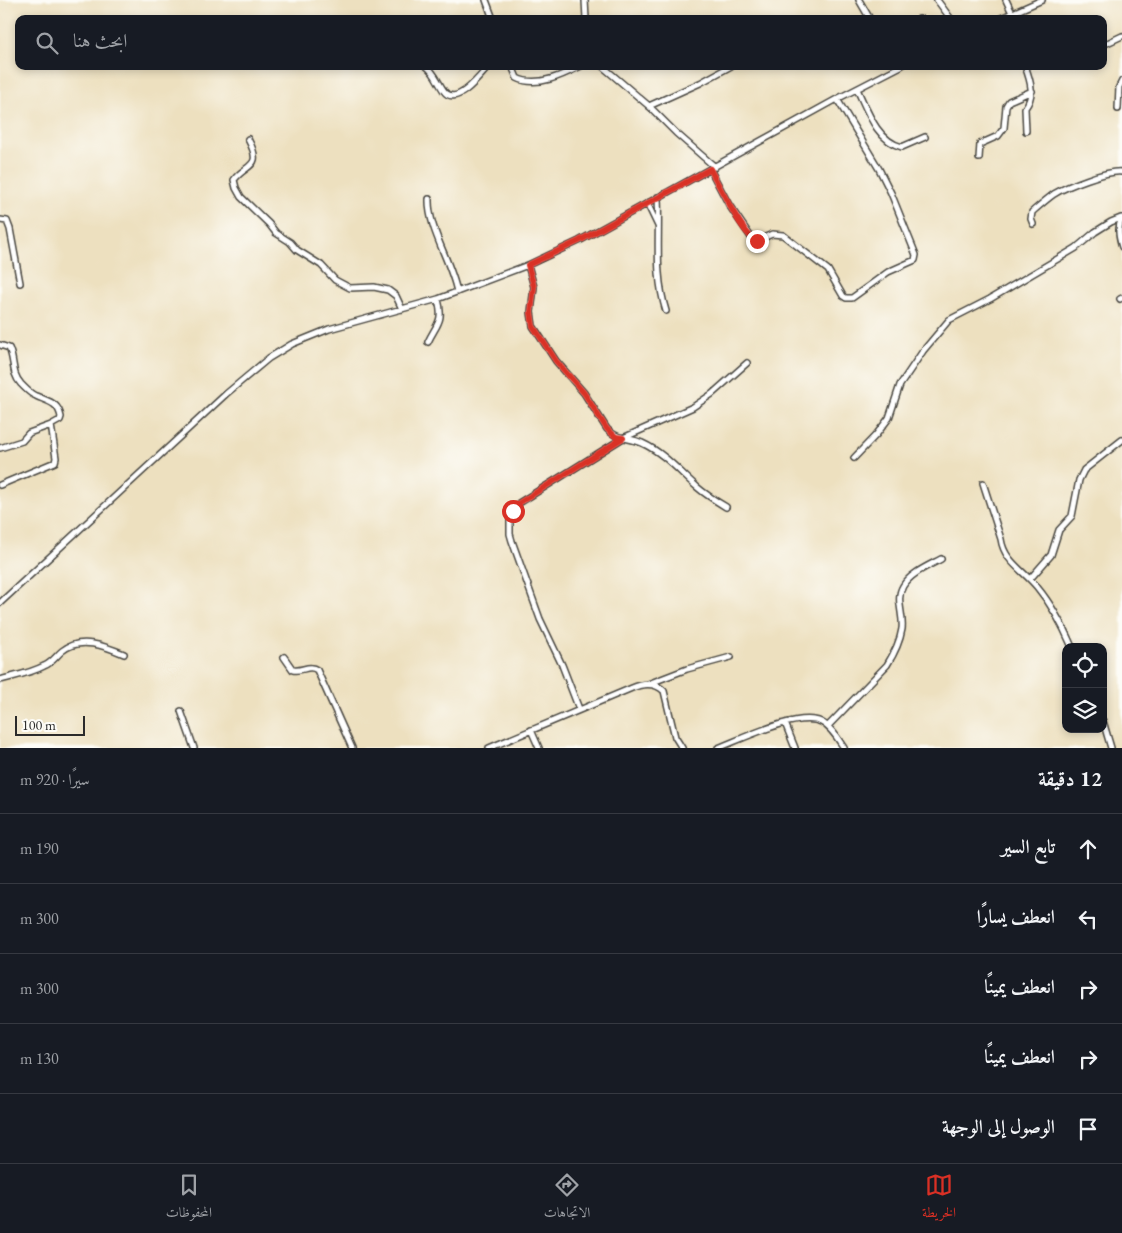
<!DOCTYPE html>
<html lang="ar">
<meta charset="utf-8">
<style>
:root{--surface:#171b24;--page:#20242c;--text:#f1f3f6;--muted:#9ea1a6;--line:#363941;--accent:#d93025}
body{margin:0;font-family:"EB Garamond",Amiri,serif;background:var(--page);color:var(--text);direction:rtl}
.controls{position:absolute;right:15px;bottom:15px;display:grid;overflow:hidden;border-radius:10px;box-shadow:0 2px 8px #0003}
.controls button{width:45px;height:45px;display:grid;place-items:center;padding:0;border:0;border-bottom:1px solid var(--line);background:var(--surface);color:var(--text);font:25px sans-serif}
.scale{position:absolute;left:15px;bottom:12px;width:70px;box-sizing:border-box;padding-left:5px;border:2px solid #2b2b2b;border-top:0;font-size:14px;line-height:18px;white-space:nowrap;color:#2b2b2b;-webkit-text-stroke:4px #fdfcf7;paint-order:stroke}
.stop{position:absolute;width:15px;height:15px;margin:-11px;border:4px solid #d93025;border-radius:50%;background:#fff}
.stop.end{background:#d93025;border-color:#fff;box-shadow:0 1px 5px #0008}
.list{margin:0;padding:0;list-style:none}
h2{display:flex;justify-content:space-between;align-items:center;height:65px;margin:0;padding:0 20px;font-size:21px}
h2 small{font-size:16px;font-weight:400;color:var(--muted)}
.list li{display:grid;grid-template-columns:32px 1fr auto;gap:15px;align-items:center;box-sizing:border-box;height:70px;padding:0 20px;border-top:1px solid var(--line)}
.list b{display:block;font-size:19px;white-space:nowrap}
.list em{font-size:16px;font-style:normal;color:var(--muted)}
.icon{flex:none;width:28px;height:28px;fill:none;stroke:currentColor;stroke-width:2;stroke-linecap:round;stroke-linejoin:round}
.map{position:relative;flex:none;width:1122px;height:748px;overflow:hidden;direction:ltr}
.search{position:absolute;background:var(--surface);box-shadow:0 2px 8px #0003;left:15px;right:15px;top:15px;height:55px;display:flex;align-items:center;gap:12px;box-sizing:border-box;padding:0 18px;border-radius:10px;color:var(--muted);font-size:19px}
.sheet{height:415px;background:var(--surface)}
nav{display:flex;justify-content:space-around;align-items:center;box-sizing:border-box;height:70px;border-top:1px solid var(--line);background:var(--surface);font-size:14px;color:var(--muted)}
nav a{display:grid;justify-items:center;gap:2px}
nav .on{color:var(--accent)}
.map>svg:first-child{display:block}
.lines{fill:none;stroke-linecap:round;stroke-linejoin:round}
.minor-casing{stroke:#484641;stroke-width:8}
.minor{stroke:#fff;stroke-width:5}
.route{stroke:#d93025;stroke-width:6}
</style>
<div class="map">
<svg width="1122" height="748" viewBox="0 0 1122 748">
<rect width="100%" height="100%" fill="#fdfcf7"/>
<filter id="ink" filterUnits="userSpaceOnUse"><feTurbulence type="fractalNoise" baseFrequency=".02" numOctaves="2"/><feDisplacementMap in="SourceGraphic" scale="10" xChannelSelector="R" yChannelSelector="G"/><feConvolveMatrix kernelMatrix="1 2 1 2 8 2 1 2 1" color-interpolation-filters="sRGB"/></filter>
<filter id="wash" filterUnits="userSpaceOnUse"><feTurbulence type="fractalNoise" baseFrequency=".0096" numOctaves="4" result="noise"/><feDisplacementMap in="SourceGraphic" scale="20" xChannelSelector="R" yChannelSelector="G"/><feGaussianBlur stdDeviation="1.12" result="paint"/><feColorMatrix in="noise" values="0 0 0 0 0 0 0 0 0 0 0 0 0 0 0 0 0 1.4 0 .05"/><feComposite in="paint" operator="in"/></filter>
<g filter="url(#wash)">
<rect width="100%" height="100%" fill="#ede0bf"/>
</g>
<g filter="url(#ink)">
<g class="lines">
<defs>
<path id="minor" d="M486 0 493 19
M585 0 586 19
M859 0 870 19
M937 0 951 19
M1006 0 1012 13
M919 19H921
M999 19 1042 0
M1103 45 1122 36
M426 66C435 72 438 83 444 91 456 108 481 75 489 66
M512 66 517 78C537 88 563 75 581 66
M602 66 649 106 676 133 715 167
M1025 66C1031 82 1035 95 1025 108L1026 131
M857 89C867 110 877 141 902 147L925 137
M649 106 700 83 731 66
M1118 109 1119 87 1122 81
M248 139C264 169 246 163 234 180L236 188 241 197 269 224 276 233 290 242 297 250 321 265 335 280 350 288 374 287 388 290 396 296 402 309
M979 158 980 144 998 136 1004 128 1006 106 1009 101 1032 91
M710 169 729 205 753 240 757 241 772 234 783 235 828 270 843 296 846 298H852L888 272 915 260 916 255 891 193 879 169 837 99
M658 197C660 237 654 273 666 311
M429 199C428 229 451 261 457 292
M647 203 658 226
M1122 218C1117 228 1119 237 1122 247
M0 220 7 221 10 229 20 283
M1033 224 1031 219 1032 212C1039 206 1047 199 1054 194 1067 186 1108 170 1122 172
M528 265 534 287 531 312 533 326 556 361 584 393 607 429C617 440 629 437 642 443 664 453 679 471 697 487 706 495 716 501 726 507
M1120 299 1122 298
M428 342C437 323 444 322 438 299
M0 345 9 348C15 361 11 373 21 384 26 389 30 394 36 396 49 402 58 402 61 417L60 420 51 425 56 458 55 462 0 485
M0 448 22 441 29 433 51 425
M854 458 876 435 889 418 900 385 923 351 949 320 990 299 1076 248 1095 232 1111 222 1121 218
M983 483 1001 539C1004 561 1023 570 1037 587 1052 605 1063 626 1072 647
M1030 579 1051 555 1059 530 1072 516 1079 480 1084 470 1122 440
M0 603 226 394 269 358 292 344 329 329 438 299 528 265 579 241 837 99 901 66
M284 657 293 670C302 672 309 664 317 670L352 748
M0 680C14 676 31 673 44 666 52 663 56 656 62 651 80 636 105 646 124 654
M648 684 687 669 731 657
M579 709 562 665 540 619 512 541 510 534V519L516 506 519 503 623 438 693 407 712 394 747 363
M181 711 194 748
M1103 721 1111 748
M785 723 795 748
M828 726 887 665C894 654 900 641 902 629 904 615 895 599 903 586 911 573 928 566 941 559
M531 730 539 748
M489 748 632 688C644 683 655 682 664 691L675 737 682 748
M718 748C742 739 798 711 821 722 831 727 838 739 844 748"/>
</defs>
<use href="#minor" class="minor-casing"/>
<use href="#minor" class="minor"/>
</g>
</g>
<g class="lines" filter="url(#ink)">
<path class="route" d="M513 511 519 503 623 438 616 437 607 429 584 393 556 361 533 326 531 312 534 287 528 265 579 241 710 169C718 183 744 238 757 241"/>
</g>
</svg>
<div class="controls">
<button><svg class="icon" aria-label="locate" viewBox="0 0 24 24"><circle cx="12" cy="12" r="6"/><path d="M12 2v4M12 18v4M2 12h4M18 12h4"/></svg></button>
<button><svg class="icon" aria-label="layers" viewBox="0 0 24 24"><path d="M12 4l9 5-9 5-9-5zM3 14l9 5 9-5"/></svg></button>
</div>
<div class="scale">100 m</div>
<div class="stop" style="left:513px;top:511px"></div>
<div class="stop end" style="left:757px;top:241px"></div>
<div class="search"><svg class="icon" aria-label="search" viewBox="0 0 24 24"><circle cx="10" cy="10" r="6"/><path d="M15 15l6 6"/></svg>ابحث هنا</div>
</div>
<section class="sheet">
<h2>12 دقيقة<small>سيرًا · 920 m</small></h2>
<ul class="list">
<li><svg class="icon" aria-label="ahead" viewBox="0 0 24 24"><path d="M12 20V5M6 11l6-6 6 6"/></svg><div><b>تابع السير</b></div><em>190 m</em></li>
<li><svg class="icon" aria-label="left" viewBox="0 0 24 24"><path d="M17 20v-9H6M10 6l-5 5 5 5"/></svg><div><b>انعطف يسارًا</b></div><em>300 m</em></li>
<li><svg class="icon" aria-label="right" viewBox="0 0 24 24"><path d="M7 20v-9h11M14 6l5 5-5 5"/></svg><div><b>انعطف يمينًا</b></div><em>300 m</em></li>
<li><svg class="icon" aria-label="right" viewBox="0 0 24 24"><path d="M7 20v-9h11M14 6l5 5-5 5"/></svg><div><b>انعطف يمينًا</b></div><em>130 m</em></li>
<li><svg class="icon" aria-label="arrive" viewBox="0 0 24 24"><path d="M6 21V4h12l-3 4 3 4H6"/></svg><div><b>الوصول إلى الوجهة</b></div></li>
</ul>
</section>
<nav>
<a class="on"><svg class="icon" aria-label="map" viewBox="0 0 24 24"><path d="M3 6l6-2 6 2 6-2v14l-6 2-6-2-6 2zM9 4v14M15 6v14"/></svg>الخريطة</a>
<a><svg class="icon" aria-label="directions" viewBox="0 0 24 24"><path d="M12 3l9 9-9 9-9-9zM9 14v-3h6M13 9l2 2-2 2"/></svg>الاتجاهات</a>
<a><svg class="icon" aria-label="saved" viewBox="0 0 24 24"><path d="M7 4h10v16l-5-4-5 4z"/></svg>المحفوظات</a>
</nav>
